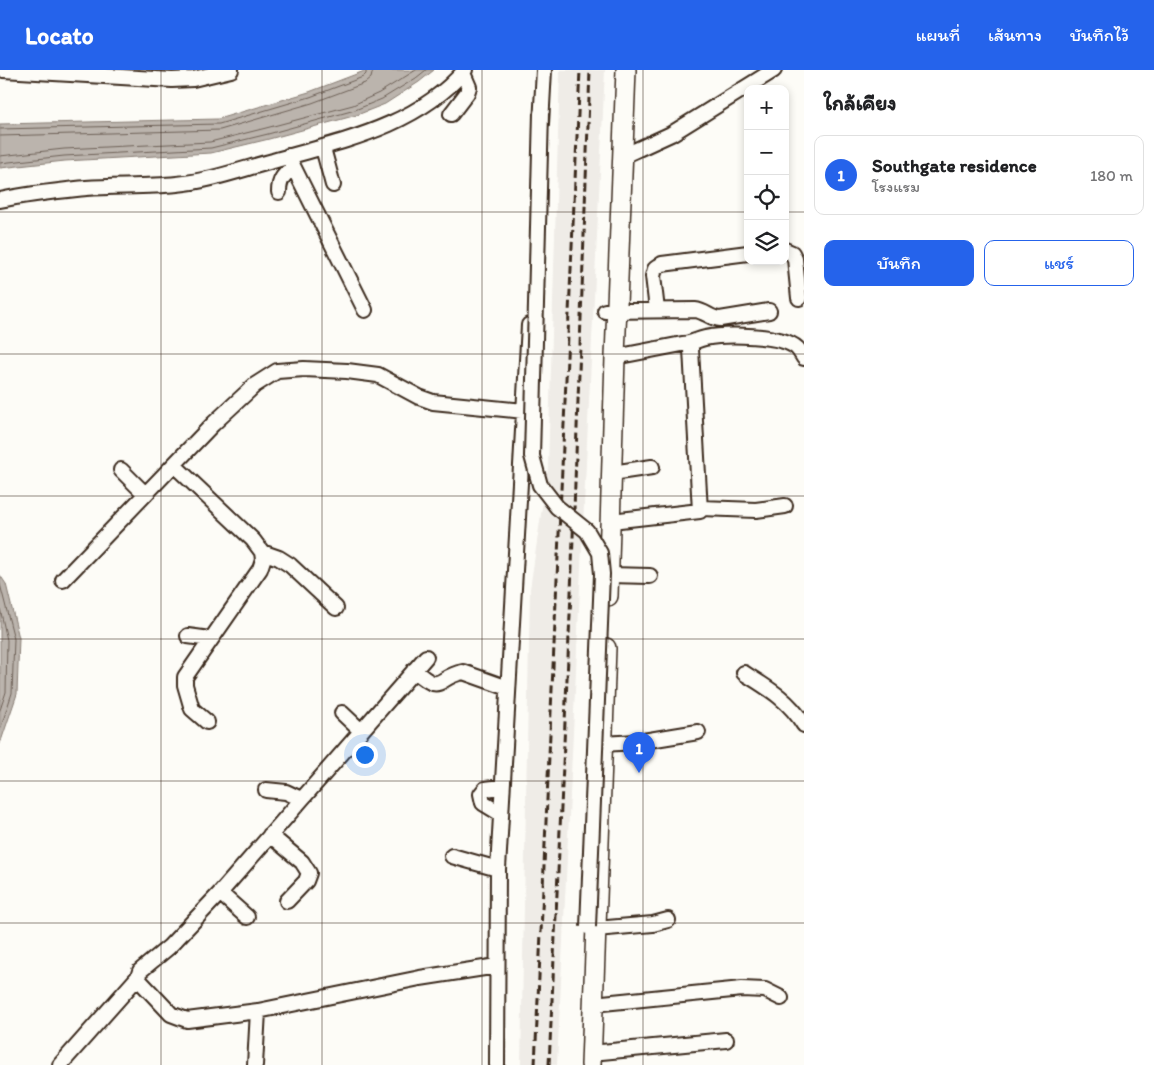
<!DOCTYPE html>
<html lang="th">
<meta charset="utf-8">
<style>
:root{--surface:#fff;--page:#f2f2f2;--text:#202124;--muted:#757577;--line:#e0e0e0;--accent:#2563eb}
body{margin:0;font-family:Itim,"Playpen Sans Thai",sans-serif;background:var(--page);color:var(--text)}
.controls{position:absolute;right:15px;top:15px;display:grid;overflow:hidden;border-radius:10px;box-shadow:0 2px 8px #0003}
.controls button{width:45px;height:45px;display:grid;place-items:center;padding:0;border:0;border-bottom:1px solid var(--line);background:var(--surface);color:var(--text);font:25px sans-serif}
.you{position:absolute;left:364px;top:684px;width:18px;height:18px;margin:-12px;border:4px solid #fff;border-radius:50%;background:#1a73e8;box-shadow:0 0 0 8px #1a73e833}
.badge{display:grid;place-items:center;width:32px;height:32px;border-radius:50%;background:var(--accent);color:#fff;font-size:16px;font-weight:700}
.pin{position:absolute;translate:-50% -41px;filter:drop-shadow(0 1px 2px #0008)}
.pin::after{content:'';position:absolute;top:26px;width:18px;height:15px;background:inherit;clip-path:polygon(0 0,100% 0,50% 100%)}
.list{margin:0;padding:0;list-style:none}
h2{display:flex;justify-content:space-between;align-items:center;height:65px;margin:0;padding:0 20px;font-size:21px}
h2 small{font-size:16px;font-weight:400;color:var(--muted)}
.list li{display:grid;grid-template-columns:32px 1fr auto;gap:15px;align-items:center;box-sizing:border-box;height:80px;margin:0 10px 10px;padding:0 10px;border:1px solid var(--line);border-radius:10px}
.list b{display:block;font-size:19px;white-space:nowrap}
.list p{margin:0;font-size:16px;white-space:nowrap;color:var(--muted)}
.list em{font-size:16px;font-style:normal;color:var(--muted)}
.actions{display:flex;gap:10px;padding:15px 20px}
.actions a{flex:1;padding:11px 0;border:1px solid var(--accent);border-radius:10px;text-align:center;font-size:18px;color:var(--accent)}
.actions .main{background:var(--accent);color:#fff}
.icon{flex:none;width:28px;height:28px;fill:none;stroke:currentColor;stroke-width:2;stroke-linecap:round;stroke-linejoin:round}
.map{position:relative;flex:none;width:804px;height:995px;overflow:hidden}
header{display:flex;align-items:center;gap:30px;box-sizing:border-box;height:70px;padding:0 25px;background:var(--accent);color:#fff}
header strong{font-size:24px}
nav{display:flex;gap:28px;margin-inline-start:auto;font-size:18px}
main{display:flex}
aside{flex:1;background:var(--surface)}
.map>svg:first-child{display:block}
.built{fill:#efece7}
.water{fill:#bbb4ad;stroke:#887d74}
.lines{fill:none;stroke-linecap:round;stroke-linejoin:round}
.shore{stroke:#6e6157;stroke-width:1}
.minor-casing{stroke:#3b2a1e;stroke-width:18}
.major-casing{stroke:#3b2a1e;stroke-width:22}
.minor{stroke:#fdfcf7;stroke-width:14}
.major{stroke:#fdfcf7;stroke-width:19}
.rail{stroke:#3b2a1e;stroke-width:3;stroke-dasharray:8 4;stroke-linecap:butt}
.minor-bridge-casing{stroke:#3b2a1e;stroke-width:18;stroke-linecap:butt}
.minor-bridge{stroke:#fdfcf7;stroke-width:14}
.grid{fill:none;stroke:#3b2a1e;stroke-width:1;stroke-opacity:0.55}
</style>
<header>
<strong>Locato</strong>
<nav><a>แผนที่</a><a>เส้นทาง</a><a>บันทึกไว้</a></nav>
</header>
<main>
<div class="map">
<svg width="804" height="995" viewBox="0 0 804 995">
<rect width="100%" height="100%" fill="#fdfcf7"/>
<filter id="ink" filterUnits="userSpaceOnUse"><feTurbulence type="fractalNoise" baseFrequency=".02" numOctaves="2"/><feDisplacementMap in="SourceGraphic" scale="10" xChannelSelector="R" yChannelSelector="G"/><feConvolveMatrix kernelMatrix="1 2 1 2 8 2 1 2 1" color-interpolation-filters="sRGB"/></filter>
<g filter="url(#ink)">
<path class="built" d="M560 0H605L557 995H521L530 519 548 397Z"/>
<path class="water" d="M367 0H434L419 12 385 34 357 45 269 69 211 83 65 91 0 98V54L218 49 309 22Z
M0 505 6 514 19 568 17 624 0 674Z"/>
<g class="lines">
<path class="shore" d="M0 59 219 54 310 27 363 7 366 4V0
M0 66 220 60 312 33 365 13 371 8 373 0
M0 86 64 79 210 72 266 58 353 35 379 23 416 0
M0 93 64 86 211 78 268 64 355 40 382 29 416 8 426 0
M0 514 14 569 12 623 0 660
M0 538 7 570 6 622 0 640"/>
<defs>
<path id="minor" d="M3 0 172 10 193 9 231 0
M451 44 467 23 469 17 463 3
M541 54 544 0
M323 78 333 115
M288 86 365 240
M623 86 671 64 774 0
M279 122C279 109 284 105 293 97
M0 130C28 124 58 121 86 118 117 116 147 117 177 114 210 111 242 99 273 91 342 71 416 57 465 0
M785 180 792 183 795 189 799 228
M657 240 653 206 655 199 662 194 748 183
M605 241 695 240C705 241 711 249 720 249L769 241
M615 287 682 274C691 274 696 270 705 268 725 264 782 264 797 278 800 281 802 285 804 288
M174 395 253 470 262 482 263 490 260 499 185 607V615L192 639 207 652
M121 400 145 424
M612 403 652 397
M701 438 756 440 785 436
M611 451 700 441 691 279 689 274
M262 482 279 488 290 495 336 538
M609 505 650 506
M63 510 213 354 255 315 277 301 304 299 347 301 378 305 419 327 433 332 524 341
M188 566 210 569
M414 600C443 626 436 607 463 602L508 618
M744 603C768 618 789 630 804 655
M342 643 361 661
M602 674 637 672 698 662
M266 720 286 722 301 729
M501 744 483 733 481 724 485 719 502 717
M270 765 302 792 309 803 306 811 287 831
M452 786 498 799
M220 823 247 847
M596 859 653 854 668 850
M138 907 140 911 171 944 187 950 258 941 420 908 497 896
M593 934 742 919 765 920 781 928
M591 983 726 970
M60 995 138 907 140 901 169 877 220 823 426 587
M255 995 258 941
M497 995 498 799 529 255"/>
<path id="major" d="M608 526 615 287 626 0
M591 995 606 578"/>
</defs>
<use href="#minor" class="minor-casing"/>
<use href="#major" class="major-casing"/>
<use href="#minor" class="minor"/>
<use href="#major" class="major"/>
<path class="rail" d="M535 995 580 0
M549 995 571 523 590 0"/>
<defs>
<path id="minor-bridge" d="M541 43 532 386 540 415 557 437 587 461 600 483 602 504 588 857"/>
</defs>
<use href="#minor-bridge" class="minor-bridge-casing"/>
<use href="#minor-bridge" class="minor-bridge"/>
</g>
</g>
<path class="grid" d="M161 0V995M322 0V995M482 0V995M643 0V995M0 142H748M785 142H804M0 284H804M0 426H804M0 569H804M0 711H804M0 853H804"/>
</svg>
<div class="controls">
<button>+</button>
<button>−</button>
<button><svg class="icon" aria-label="locate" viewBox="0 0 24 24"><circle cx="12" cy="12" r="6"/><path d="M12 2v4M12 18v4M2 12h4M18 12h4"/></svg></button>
<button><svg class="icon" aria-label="layers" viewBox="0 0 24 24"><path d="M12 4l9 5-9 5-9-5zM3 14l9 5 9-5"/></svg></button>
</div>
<div class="you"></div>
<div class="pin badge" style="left:639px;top:703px">1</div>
</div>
<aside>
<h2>ใกล้เคียง<small></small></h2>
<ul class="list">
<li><span class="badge">1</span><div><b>Southgate residence</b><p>โรงแรม</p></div><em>180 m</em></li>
</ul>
<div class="actions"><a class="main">บันทึก</a><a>แชร์</a></div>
</aside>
</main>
